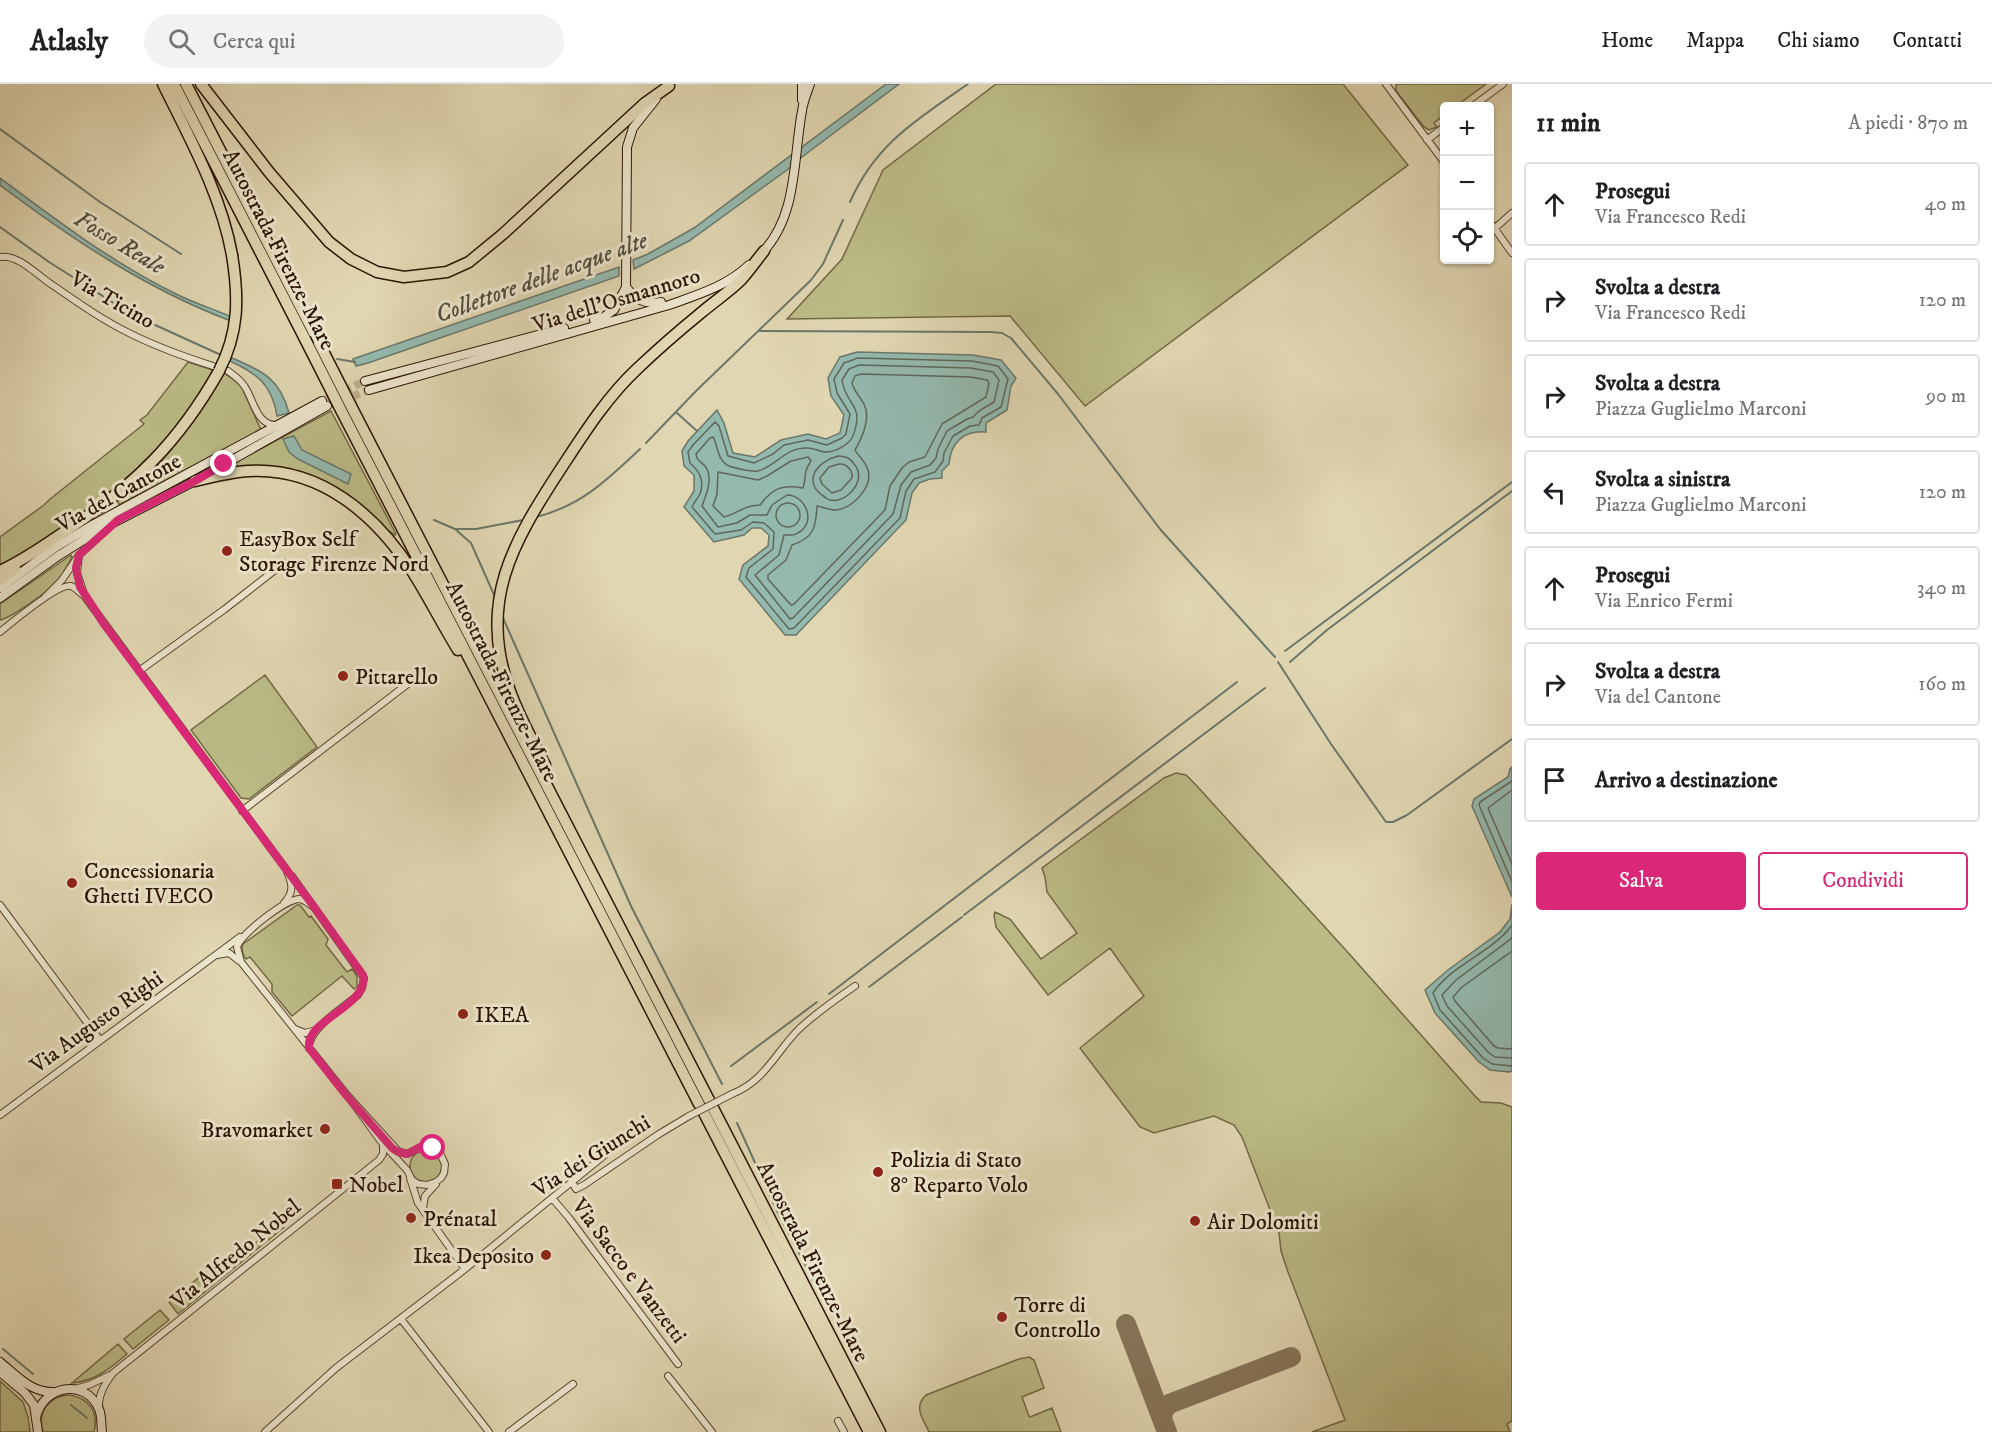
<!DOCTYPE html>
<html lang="it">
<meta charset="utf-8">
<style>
:root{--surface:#fff;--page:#f2f2f2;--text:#202124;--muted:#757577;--line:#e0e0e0;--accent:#db2777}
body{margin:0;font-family:"IM FELL DW Pica",serif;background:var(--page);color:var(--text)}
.controls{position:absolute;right:18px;top:18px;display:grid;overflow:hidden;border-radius:6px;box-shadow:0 2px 4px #0004}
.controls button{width:54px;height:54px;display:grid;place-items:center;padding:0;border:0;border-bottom:2px solid var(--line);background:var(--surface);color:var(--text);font:30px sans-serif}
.stop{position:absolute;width:18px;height:18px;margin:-14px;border:4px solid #db2777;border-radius:50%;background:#fff}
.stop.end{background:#db2777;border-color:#fff;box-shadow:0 2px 6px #0008}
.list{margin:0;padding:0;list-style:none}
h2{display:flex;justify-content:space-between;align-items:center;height:78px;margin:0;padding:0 24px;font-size:26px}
h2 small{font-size:20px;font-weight:400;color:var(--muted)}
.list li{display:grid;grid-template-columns:39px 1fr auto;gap:18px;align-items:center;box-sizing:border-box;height:84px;margin:0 12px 12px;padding:0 12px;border:2px solid var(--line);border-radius:6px}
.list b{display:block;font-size:22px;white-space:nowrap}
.list p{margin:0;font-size:20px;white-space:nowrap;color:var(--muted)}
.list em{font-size:20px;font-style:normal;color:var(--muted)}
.actions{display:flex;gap:12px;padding:18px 24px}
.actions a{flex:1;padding:14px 0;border:2px solid var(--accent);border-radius:6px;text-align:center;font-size:21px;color:var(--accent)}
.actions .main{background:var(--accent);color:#fff}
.icon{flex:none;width:33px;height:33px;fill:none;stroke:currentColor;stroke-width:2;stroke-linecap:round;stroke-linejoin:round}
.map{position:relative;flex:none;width:1512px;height:1348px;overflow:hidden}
header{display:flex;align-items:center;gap:36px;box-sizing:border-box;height:84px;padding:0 30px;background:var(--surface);border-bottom:2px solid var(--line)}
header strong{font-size:28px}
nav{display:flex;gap:33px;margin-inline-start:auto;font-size:21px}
.search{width:420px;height:54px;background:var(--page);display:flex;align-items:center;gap:15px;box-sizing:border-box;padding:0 21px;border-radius:33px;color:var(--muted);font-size:22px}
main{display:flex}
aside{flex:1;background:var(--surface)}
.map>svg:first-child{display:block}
.green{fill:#bbbb86;stroke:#736844;stroke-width:1.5}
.water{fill:#94b9af;stroke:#6a776a;stroke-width:1.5}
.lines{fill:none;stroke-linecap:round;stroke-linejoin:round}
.shore{stroke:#606659;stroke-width:1.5}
.stream{stroke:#6a776a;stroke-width:2}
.taxiway{stroke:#86755a;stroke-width:20}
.secondary-tunnel{stroke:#bcaf8e;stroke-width:8;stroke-dasharray:8 4;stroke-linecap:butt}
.street-casing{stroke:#58442e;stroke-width:8}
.secondary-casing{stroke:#2b1403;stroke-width:10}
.highway-casing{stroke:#2b1403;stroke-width:13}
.street{stroke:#ebe4cc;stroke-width:6}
.secondary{stroke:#ebe4cc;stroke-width:8}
.highway{stroke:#e0d6b1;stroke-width:10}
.street-bridge-casing{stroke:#58442e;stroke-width:8;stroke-linecap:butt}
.highway-bridge-casing{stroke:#2b1403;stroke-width:13;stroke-linecap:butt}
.street-bridge{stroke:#ebe4cc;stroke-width:6}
.highway-bridge{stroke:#e0d6b1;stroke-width:10}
.route{stroke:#db2777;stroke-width:8}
.poi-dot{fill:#8f2418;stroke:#ebe4cc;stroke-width:2}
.labels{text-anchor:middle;stroke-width:6;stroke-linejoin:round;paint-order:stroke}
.street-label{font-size:22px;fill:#2b1403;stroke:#ebe4cc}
.poi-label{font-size:22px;fill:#2b1403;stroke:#ebe4cc;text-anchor:start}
.water-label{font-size:24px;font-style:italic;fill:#504e3f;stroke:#ebe4cc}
</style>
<header>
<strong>Atlasly</strong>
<div class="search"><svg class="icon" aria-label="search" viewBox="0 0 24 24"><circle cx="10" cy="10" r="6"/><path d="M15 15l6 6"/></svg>Cerca qui</div>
<nav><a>Home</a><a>Mappa</a><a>Chi siamo</a><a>Contatti</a></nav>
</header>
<main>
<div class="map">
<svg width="1512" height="1348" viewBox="0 0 1512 1348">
<rect width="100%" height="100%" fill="#e0d6b1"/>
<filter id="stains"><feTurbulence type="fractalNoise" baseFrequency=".00333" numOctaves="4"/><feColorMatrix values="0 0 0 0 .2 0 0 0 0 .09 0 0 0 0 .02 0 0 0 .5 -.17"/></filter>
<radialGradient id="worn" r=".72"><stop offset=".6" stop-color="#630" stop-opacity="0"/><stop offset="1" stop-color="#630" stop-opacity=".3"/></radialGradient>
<path class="green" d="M996 0H1343L1408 81 1085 322 1010 232 787 235 842 175 883 86Z
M1396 0H1486L1456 22H1444V31L1434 39 1437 43 1429 46 1424 43 1396 7Z
M188 278 213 286C209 302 197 316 187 329 168 357 146 383 120 405 83 435 41 458 0 483V453L44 421 49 416 144 340 140 336 147 331Z
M224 289 240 299 261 346 119 421 118 416C162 387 196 333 224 289Z
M331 327 396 450 395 451 384 444 359 419 330 400 311 392 228 385 227 383Z
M71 471 72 473C68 481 63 490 57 498 49 507 11 534 0 536V520Z
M265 591 317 663 249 715 241 714 191 646Z
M1176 689 1186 691 1196 701 1352 873 1475 1012 1481 1018 1501 1019 1512 1023V1337L1507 1340 1510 1348H1312L1345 1336 1288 1188 1281 1167 1279 1149 1242 1053 1234 1041 1214 1032 1154 1049 1140 1043 1080 964 1144 912 1110 864 1048 911 996 843 994 831 995 828 1010 835 1041 875 1077 849 1047 808 1045 793 1042 784 1164 694Z
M297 821H300L309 833 311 832 328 855 326 861 347 888 352 885 357 892V903L354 905 342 892 292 932 272 908V900L250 873 246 875C242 870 241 866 243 860Z
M410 1082a16 16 0 1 1 32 0a16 16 0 1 1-32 0Z
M281 1138 284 1143 178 1230 169 1218 203 1190 209 1197Z
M160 1226 169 1236 133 1265 124 1255Z
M118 1260 127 1270C112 1283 94 1298 72 1299Z
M1029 1273 1034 1276 1044 1304 1022 1313 1029 1332 1030 1333 1052 1324 1061 1348H929C923 1335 913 1323 926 1311L1019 1275Z
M0 1297 23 1318 28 1333 30 1348H0Z
M69 1311C89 1314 99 1328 94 1348H43C37 1328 49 1312 69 1311Z"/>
<path class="water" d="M886 0H899L802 73 787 86 689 157 634 185 633 176 648 170 694 144Z
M0 94C56 136 113 179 176 210 194 219 213 225 232 233L231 237C146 205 72 155 0 101Z
M619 183V192L368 279 356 282 353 275Z
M857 268 973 271 1001 276 1016 294 1011 302 1007 326 986 339V348C965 346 951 357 949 380L942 387V394L930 395 919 399 912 409 906 436 796 551H785L739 495 743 481 768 462 769 451 761 444H752L744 451 714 458 684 423 694 407V391L684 382 682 367 688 357 717 326 724 339 733 369 755 373 781 356 808 350 826 355 840 349 844 331 831 312 828 294 840 273Z
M232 274C263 287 280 295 289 329L277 332C272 301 258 290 230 277Z
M294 352 302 366 351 390 348 400 298 375 289 368 283 355Z
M1512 683V813L1472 722 1474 715 1508 693 1510 685Z
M1512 820V987L1509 988 1490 986 1479 978 1435 929 1425 906 1448 886 1500 848 1510 835Z"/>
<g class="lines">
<path class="shore" d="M858 274 972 277 998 282 1008 295 1001 323 982 334 979 341 970 342 953 352 944 369 943 377 935 388 914 395 906 407 900 434 794 544 789 545 746 493 749 484 773 465 774 448 764 439 753 438 741 446 715 450 692 423C694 418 698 414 700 410 705 396 699 387 690 379L688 368 693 361 715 338 719 342 728 372 754 379 773 370 784 361 808 356 827 361 842 354 846 350 850 330 837 309 834 295 844 279Z
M859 281 971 284 993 288 999 296 994 318 979 327 973 333 967 335 947 347 938 365 936 374 930 381 911 388 901 401 893 430 793 534 790 535 755 491 779 471 784 451C788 451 794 452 798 449 817 439 806 411 787 411L772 421 767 431H750L737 439 718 443 702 422C706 411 714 394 705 382 700 377 697 377 696 370L710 354 713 353C718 361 717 375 727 381 733 384 751 388 758 387 777 382 785 363 808 364 814 364 820 368 826 368 835 368 849 361 853 352 865 319 846 323 842 296L849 285Z
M861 290 971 293 987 296 989 299 986 313 942 340 925 373 909 378 902 384 890 402 885 426 794 520 791 521 768 495V491L786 476 792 461C814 454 816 443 817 422 823 423 829 426 836 426 853 424 873 403 868 386 866 378 859 373 855 366 862 354 871 334 864 320 860 313 854 307 852 299L855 292Z
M838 372C846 372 850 374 854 380 870 397 841 425 826 414 801 398 816 378 838 372Z
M808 373 811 377C802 390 807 394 803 404 782 400 773 404 760 421 741 422 740 429 724 433L713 422 717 410 718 388 758 396 767 392 791 377Z
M839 380C846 379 853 386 852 394L841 406 832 409 822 400 820 394 829 383Z
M776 431a12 12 0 1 1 24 0a12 12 0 1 1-24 0Z
M1512 697 1480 718 1479 721 1512 798
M1512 706 1488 724 1512 780
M1512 841C1492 869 1452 880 1433 909L1440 926 1483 974 1492 980 1512 982
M1512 854 1456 896 1442 911 1447 922 1488 968 1495 973 1512 974
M1512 867 1462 903 1453 913 1455 917 1494 962 1498 964 1512 965"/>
<path class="stream" d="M0 45 100 118 181 170
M850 118C876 59 918 35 968 0
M0 143 49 178 131 230 221 271
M759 247 991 248 1002 249 1011 254 1058 310 1160 445 1275 573
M337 275 355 278
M677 329 697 347
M646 359 697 306 811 196 823 180 843 136
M536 433C581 422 607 396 640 365
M434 436 455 445 471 459 495 513
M455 445H476L523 436
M503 534 631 822 722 1000
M1285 567 1512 398
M1278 578 1331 660 1386 738H1393L1407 731 1512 655
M1290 578 1327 546 1512 407
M964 831 1265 604
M869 903 962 833
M829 910 1237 598
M731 982 817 918
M737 1039 777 1127 817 1203
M3 1265 33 1290
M71 1321 87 1334"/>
<path class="taxiway" d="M1126 1240 1167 1348
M1162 1335 1163 1327 1169 1320 1291 1273"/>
<path class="secondary-tunnel" d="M322 317 365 297
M341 317 369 306"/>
<defs>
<path id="street" d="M1386 0 1444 78
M1473 22 1503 0
M1427 56 1444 43
M1490 138 1512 169
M1494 145 1512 129
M0 173C17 170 35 189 48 198 74 216 102 236 131 250 157 263 185 273 213 282
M228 287C235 292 241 296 245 303 254 317 257 342 277 341
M79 471 77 489 85 513 286 785C292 799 295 807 284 819
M45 513 62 496 79 471 108 444
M0 548C11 539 59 499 71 502 75 503 79 508 83 511
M139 587 225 525 284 479
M242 727 422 589
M292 792 364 894 362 904 358 911C345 922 308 945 309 964
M0 821 100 956
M312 822C308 819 305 816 300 815 285 815 241 850 237 863L241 878 347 1011 382 1059 407 1086 412 1096 418 1100 427 1101 436 1098 441 1094 444 1089 445 1080 439 1067C427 1059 420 1064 407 1070L398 1067 347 1011
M217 871 229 869 239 877
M295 945 305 949 316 946
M732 1010C765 997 775 969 799 945 816 929 836 915 855 902
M0 1031 240 853
M410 1094 418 1119 465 1185
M572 1098 576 1105 584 1101 659 1050 689 1032
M552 1114 569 1134 678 1280
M423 1124 425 1112 436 1100
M401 1235 489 1348
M668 1292 712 1348
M75 1305 89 1301 110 1291
M99 1324C98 1310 105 1300 113 1289L379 1076 383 1070V1063
M838 1337 844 1348
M265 1348 336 1284 465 1185 611 1066
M509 1348 573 1300"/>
<path id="secondary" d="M802 0V16
M761 170C798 133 793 75 802 27 803 18 807 9 810 0
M626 203C636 216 646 221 661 218
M594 236 602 234 614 226 626 203 627 63 633 44 656 15
M365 297 564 244
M369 306 669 221C697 211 727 202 749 181
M0 504 56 463 94 440 322 317
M0 514 58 472 101 445 195 397 327 322
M0 1278C16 1291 31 1309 54 1308
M0 1288 25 1309 34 1321 38 1348
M36 1334C42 1302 85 1293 99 1325 102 1332 101 1340 102 1348"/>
<path id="highway" d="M163 0C190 55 221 110 232 171
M174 0 305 255
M186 0 319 259
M201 0 269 88 329 158 351 175 377 188 404 193 447 188 469 178 503 150 645 19 669 2
M351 322 710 1018
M341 326 699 1020
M195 397C212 393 230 388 249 387 320 383 375 430 412 487 428 512 442 540 458 566
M0 487C24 476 45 461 67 446 134 402 179 358 219 287
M0 497 15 484
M545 681C533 657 519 633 510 607 477 519 513 458 560 386 583 351 606 314 637 285 658 265 680 246 702 228 715 217 730 207 741 196 749 187 756 177 764 167
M713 1024 880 1348
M704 1029 869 1348"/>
</defs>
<use href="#street" class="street-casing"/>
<use href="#secondary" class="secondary-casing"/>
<use href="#highway" class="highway-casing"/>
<use href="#street" class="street"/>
<use href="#secondary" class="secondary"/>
<use href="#highway" class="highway"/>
<defs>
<path id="street-bridge" d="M689 1032 732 1010"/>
<path id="highway-bridge" d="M305 255 341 326
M319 259 351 322
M219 287C239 248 239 214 232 171"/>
</defs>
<use href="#street-bridge" class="street-bridge-casing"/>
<use href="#highway-bridge" class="highway-bridge-casing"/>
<use href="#street-bridge" class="street-bridge"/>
<use href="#highway-bridge" class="highway-bridge"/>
</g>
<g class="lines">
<path class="route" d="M224 380 195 397 118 436 79 471 76 484 80 503 104 540 309 816 363 891C369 923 305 935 309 964L346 1011 392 1064 398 1068 407 1070 420 1063 433 1064"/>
</g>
<g class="poi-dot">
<circle cx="227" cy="467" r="6"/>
<circle cx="343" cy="592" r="6"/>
<circle cx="72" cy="799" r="6"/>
<circle cx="463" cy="930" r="6"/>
<circle cx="325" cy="1045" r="6"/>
<circle cx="878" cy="1088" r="6"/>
<rect x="331" y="1094" width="12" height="12" rx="3"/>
<circle cx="411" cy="1134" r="6"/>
<circle cx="1195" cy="1137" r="6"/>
<circle cx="546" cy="1171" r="6"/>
<circle cx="1002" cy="1233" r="6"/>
</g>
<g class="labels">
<g class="street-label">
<text transform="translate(280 165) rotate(63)" y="8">Autostrada Firenze-Mare</text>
<text transform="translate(113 215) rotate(30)" y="8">Via Ticino</text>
<text transform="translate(616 215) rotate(-17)" y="8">Via dell'Osmannoro</text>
<text transform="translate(118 408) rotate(-29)" y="8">Via del Cantone</text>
<text transform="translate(503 597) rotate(63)" y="8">Autostrada Firenze-Mare</text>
<text transform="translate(96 937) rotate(-36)" y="8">Via Augusto Righi</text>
<text transform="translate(591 1071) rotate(-32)" y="8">Via dei Giunchi</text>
<text transform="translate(235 1169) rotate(-39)" y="8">Via Alfredo Nobel</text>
<text transform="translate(814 1177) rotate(63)" y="8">Autostrada Firenze-Mare</text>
<text transform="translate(630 1186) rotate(53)" y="8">Via Sacco e Vanzetti</text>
</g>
<g class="poi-label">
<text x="239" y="462">EasyBox Self<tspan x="239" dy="25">Storage Firenze Nord</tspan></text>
<text x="355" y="600">Pittarello</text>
<text x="84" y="794">Concessionaria<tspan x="84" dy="25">Ghetti IVECO</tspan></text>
<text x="475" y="938">IKEA</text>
<text x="313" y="1053" text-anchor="end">Bravomarket</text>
<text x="890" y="1083">Polizia di Stato<tspan x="890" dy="25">8° Reparto Volo</tspan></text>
<text x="349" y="1108">Nobel</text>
<text x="423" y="1142">Prénatal</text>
<text x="1207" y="1145">Air Dolomiti</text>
<text x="534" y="1179" text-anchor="end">Ikea Deposito</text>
<text x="1014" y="1228">Torre di<tspan x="1014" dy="25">Controllo</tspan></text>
</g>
<g class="water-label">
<text transform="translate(120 158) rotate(31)" y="8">Fosso Reale</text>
<text transform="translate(541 193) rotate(-20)" y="8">Collettore delle acque alte</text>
</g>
</g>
<rect width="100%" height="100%" filter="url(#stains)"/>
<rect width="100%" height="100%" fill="url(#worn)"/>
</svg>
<div class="controls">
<button>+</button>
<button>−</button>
<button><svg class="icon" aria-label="locate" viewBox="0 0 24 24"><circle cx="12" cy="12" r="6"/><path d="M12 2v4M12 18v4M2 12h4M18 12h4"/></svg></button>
</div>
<div class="stop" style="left:433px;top:1064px"></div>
<div class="stop end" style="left:224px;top:380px"></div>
</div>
<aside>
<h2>11 min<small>A piedi · 870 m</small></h2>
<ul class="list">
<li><svg class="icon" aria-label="ahead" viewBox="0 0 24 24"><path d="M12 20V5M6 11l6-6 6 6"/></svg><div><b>Prosegui</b><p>Via Francesco Redi</p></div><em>40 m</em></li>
<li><svg class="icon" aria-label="right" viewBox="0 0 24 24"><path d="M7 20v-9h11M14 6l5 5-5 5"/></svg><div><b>Svolta a destra</b><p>Via Francesco Redi</p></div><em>120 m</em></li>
<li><svg class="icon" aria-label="right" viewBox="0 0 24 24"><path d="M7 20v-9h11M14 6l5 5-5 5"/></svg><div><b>Svolta a destra</b><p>Piazza Guglielmo Marconi</p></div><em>90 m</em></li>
<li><svg class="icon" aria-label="left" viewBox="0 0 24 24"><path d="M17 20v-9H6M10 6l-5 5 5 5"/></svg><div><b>Svolta a sinistra</b><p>Piazza Guglielmo Marconi</p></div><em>120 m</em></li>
<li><svg class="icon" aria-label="ahead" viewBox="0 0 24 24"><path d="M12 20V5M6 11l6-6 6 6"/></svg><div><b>Prosegui</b><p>Via Enrico Fermi</p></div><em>340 m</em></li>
<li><svg class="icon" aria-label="right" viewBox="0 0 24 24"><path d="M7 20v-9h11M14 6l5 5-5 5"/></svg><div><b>Svolta a destra</b><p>Via del Cantone</p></div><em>160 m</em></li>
<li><svg class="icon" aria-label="arrive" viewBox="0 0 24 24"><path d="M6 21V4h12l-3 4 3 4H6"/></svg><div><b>Arrivo a destinazione</b></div></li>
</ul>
<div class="actions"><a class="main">Salva</a><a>Condividi</a></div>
</aside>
</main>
